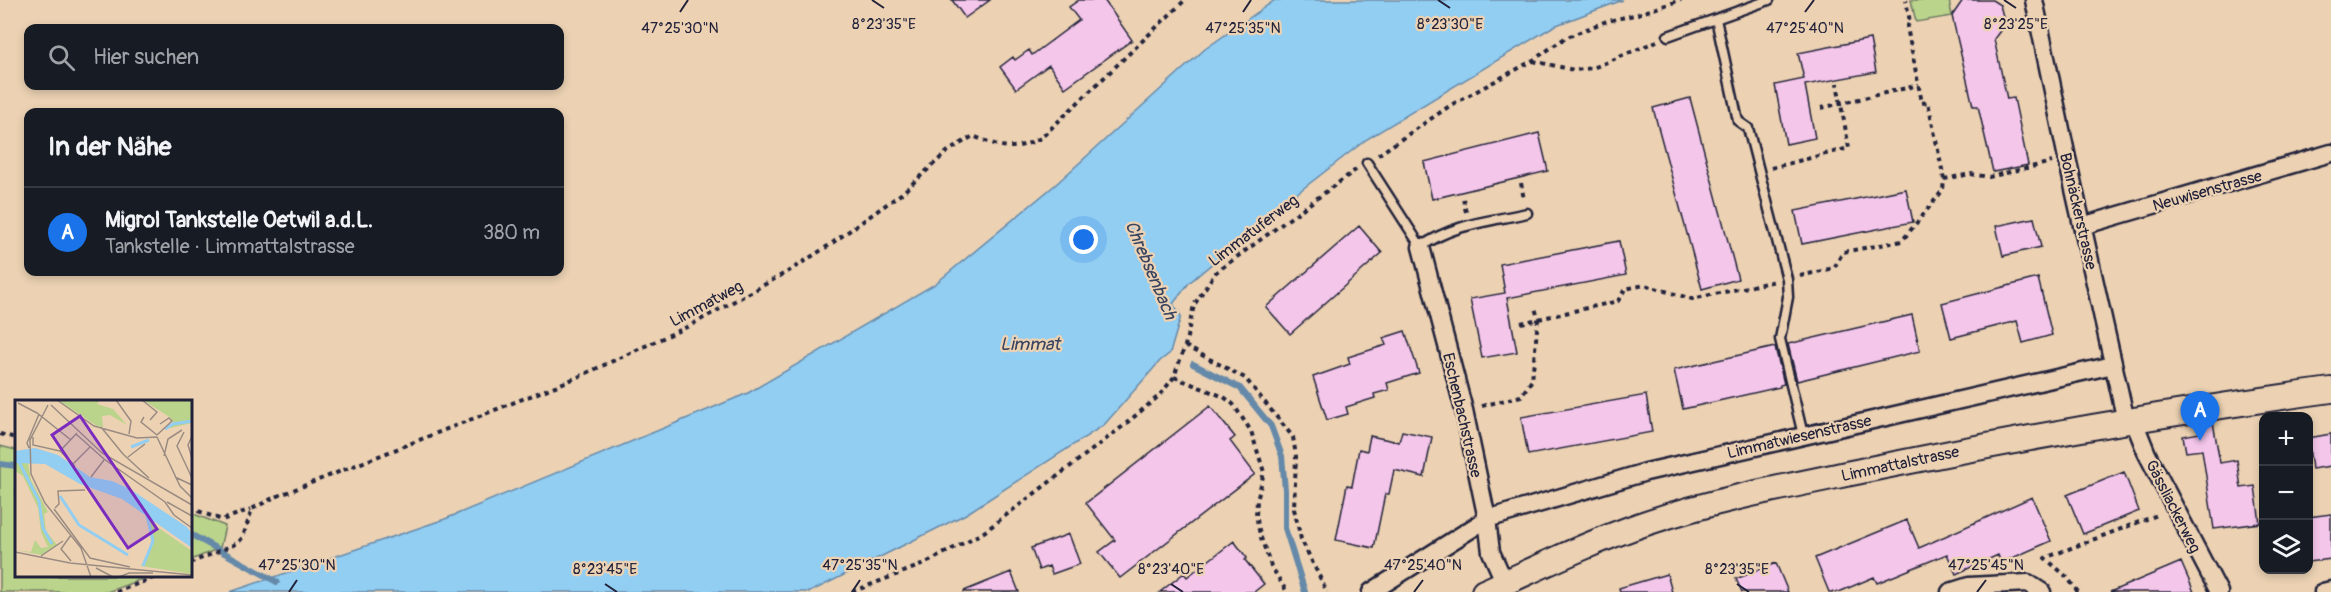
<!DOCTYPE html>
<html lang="de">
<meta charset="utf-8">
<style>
:root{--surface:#171b24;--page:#20242c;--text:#f1f3f6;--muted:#9ea1a6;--line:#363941;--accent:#1a73e8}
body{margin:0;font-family:Pangolin,sans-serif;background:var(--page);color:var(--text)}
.controls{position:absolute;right:18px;bottom:18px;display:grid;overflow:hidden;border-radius:12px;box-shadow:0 3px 9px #0003}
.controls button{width:54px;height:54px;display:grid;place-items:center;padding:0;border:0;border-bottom:2px solid var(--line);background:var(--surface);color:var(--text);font:30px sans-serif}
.you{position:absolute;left:1084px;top:240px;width:21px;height:21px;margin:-15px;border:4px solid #fff;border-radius:50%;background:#1a73e8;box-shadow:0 0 0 9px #1a73e833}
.badge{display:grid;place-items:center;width:39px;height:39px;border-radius:50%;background:var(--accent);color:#fff;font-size:20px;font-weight:700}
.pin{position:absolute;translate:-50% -50px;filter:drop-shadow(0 2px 3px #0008)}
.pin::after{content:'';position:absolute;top:32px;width:21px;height:18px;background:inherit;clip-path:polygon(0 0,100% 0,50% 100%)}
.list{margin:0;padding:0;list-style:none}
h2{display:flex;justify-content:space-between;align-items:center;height:78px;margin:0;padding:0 24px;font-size:26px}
h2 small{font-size:20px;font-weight:400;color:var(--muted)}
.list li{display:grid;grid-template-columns:39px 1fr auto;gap:18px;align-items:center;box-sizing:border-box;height:90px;padding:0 24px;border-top:2px solid var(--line)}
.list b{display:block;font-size:22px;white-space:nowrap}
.list p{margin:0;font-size:20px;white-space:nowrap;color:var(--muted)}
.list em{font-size:20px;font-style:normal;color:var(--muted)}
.icon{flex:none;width:33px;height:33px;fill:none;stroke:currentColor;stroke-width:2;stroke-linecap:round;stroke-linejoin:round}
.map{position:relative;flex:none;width:2331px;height:592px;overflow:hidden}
.search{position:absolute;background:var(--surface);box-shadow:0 3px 9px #0003;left:24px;top:24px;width:540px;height:66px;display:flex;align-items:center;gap:15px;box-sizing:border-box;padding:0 21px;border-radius:12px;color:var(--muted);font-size:22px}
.panel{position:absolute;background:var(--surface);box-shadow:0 3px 9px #0003;left:24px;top:108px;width:540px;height:168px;border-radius:12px}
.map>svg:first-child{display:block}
.green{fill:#bad48b;stroke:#6e7b63;stroke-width:1.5}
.water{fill:#92cdf2;stroke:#6589a9;stroke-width:1.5}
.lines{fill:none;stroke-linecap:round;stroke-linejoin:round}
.stream{stroke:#6589a9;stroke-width:6}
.building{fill:#f4c6ea;stroke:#22223b;stroke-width:1.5}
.service-casing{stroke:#22223b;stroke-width:13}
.minor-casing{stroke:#22223b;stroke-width:21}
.secondary-casing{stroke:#22223b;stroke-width:28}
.path{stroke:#22223b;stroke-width:4;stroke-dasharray:4.5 4.5;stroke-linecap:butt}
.service{stroke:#ecd2b3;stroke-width:8}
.minor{stroke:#ecd2b3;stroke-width:16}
.secondary{stroke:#ecd2b3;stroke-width:24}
.ticks{fill:none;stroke:#22223b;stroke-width:2}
.labels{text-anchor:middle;stroke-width:4.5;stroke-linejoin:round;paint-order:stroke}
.street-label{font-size:16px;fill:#22223b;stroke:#ecd2b3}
.water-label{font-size:18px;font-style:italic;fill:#384460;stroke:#ecd2b3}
.inset-river{fill:none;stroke:#92cdf2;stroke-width:3}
.inset-road{fill:none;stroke:#9b8c83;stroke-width:1.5}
.view{fill:#7b2cbf;fill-opacity:0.15;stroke:#7b2cbf;stroke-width:3}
.inset-edge{fill:none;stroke:#22223b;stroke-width:3}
.ticks-label{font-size:15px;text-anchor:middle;fill:#22223b;stroke:#ecd2b3;stroke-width:4.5;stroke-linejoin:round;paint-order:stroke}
</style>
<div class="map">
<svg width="2331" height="592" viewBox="0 0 2331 592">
<rect width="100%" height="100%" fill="#ecd2b3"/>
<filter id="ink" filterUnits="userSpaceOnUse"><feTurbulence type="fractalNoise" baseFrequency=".0167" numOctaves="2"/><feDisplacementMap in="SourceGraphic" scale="12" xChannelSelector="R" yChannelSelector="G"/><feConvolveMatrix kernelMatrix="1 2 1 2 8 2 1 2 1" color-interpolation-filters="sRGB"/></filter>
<g filter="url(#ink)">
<path class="green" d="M1911 0H1949L1952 16 1916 22Z
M0 446 16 450V576H150L107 592H0Z
M191 513 225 526 220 548 191 560Z"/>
<path class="water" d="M1275 0H1623L1554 26 1367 139 1287 201 1189 283 1173 304 1181 316 1170 353 1160 361 1104 425 966 514 810 592H230L445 519 748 393 935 284 1055 185 1205 49Z"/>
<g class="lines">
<path class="stream" d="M1193 364 1240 388 1271 426 1282 456 1285 490V528L1305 592
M0 464 16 466
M190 534 277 582"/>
</g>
<path class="building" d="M952 0H990L965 18Z
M1079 0H1104L1132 40 1065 88 1049 65 1016 89 1000 67 1013 57 1015 60 1029 50 1032 55 1079 20 1069 7Z
M1963 0H1992L2000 5 2005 24 1994 39 2007 99 2014 98 2028 165 1993 172 1978 106H1973L1952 16Z
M1870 39 1876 72 1805 85 1815 138 1786 144 1775 85 1804 79 1798 53Z
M1690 98 1738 279 1702 289 1653 108Z
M1539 133 1548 171 1432 199 1424 162Z
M1906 189 1913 222 1802 244 1795 211Z
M2034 218 2041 247 2003 256 1996 226Z
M1359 226 1382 253 1290 334 1266 307Z
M1619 241 1626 275 1507 298 1517 352 1482 358 1470 299 1505 293 1500 264Z
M2038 278 2052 335 2023 343 2017 321 1951 338 1942 303Z
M1912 315 1920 351 1797 381 1788 344Z
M1405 331 1419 373 1387 383 1389 390 1374 394 1375 398 1346 407 1348 414 1327 420 1313 377 1350 364 1348 357 1386 345 1383 338Z
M1775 347 1784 384 1780 385V387L1683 409 1674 370Z
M1646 395 1652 432 1528 455 1521 417Z
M1210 406 1235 437 1230 441 1255 474 1120 578 1099 552 1115 540 1086 503Z
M2213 422 2220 463 2237 460 2241 488 2255 486 2260 523 2214 529 2202 450 2186 452 2183 436 2200 433 2199 424Z
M1402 431 1432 437 1424 477 1394 470 1389 494H1385L1374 548 1336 540 1347 485 1352 486 1359 449 1367 451 1370 436 1399 442Z
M2331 434V466L2312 469 2308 438Z
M2124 472 2139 511 2083 534 2067 495Z
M2032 497 2051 541 2001 563 1998 555 1956 574 1947 554 1877 583 1874 577 1839 592H1829L1815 558 1907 520 1919 548Z
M2331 514V559L2308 562V517Z
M1069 534 1080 564 1052 574 1049 566 1039 570 1031 548Z
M1234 541 1247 558 1245 560 1264 584 1254 592H1160L1184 573 1187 577Z
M2181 562 2194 592H2110Z
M1776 563 1788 592H1742L1736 579Z
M1011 572 1019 592H964V591Z
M1667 574 1672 592H1620L1619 588Z"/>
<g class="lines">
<defs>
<path id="service" d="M1716 19 1738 121 1748 128 1787 279 1788 297 1780 339 1803 435
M1668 36 1769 0
M1367 163 1421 247C1452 224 1491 221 1527 213"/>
<path id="minor" d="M2034 0 2067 158 2126 421
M2082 226 2331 153
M1421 247 1464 410 1487 519 1491 552 1505 583
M2133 419 2147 454 2219 592
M1371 592 1487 519 1646 472 2113 365
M1950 592 1969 586 2028 583 2042 592
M2323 592 2331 590"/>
<path id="secondary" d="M1484 592C1538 568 1590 542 1646 523 1721 498 1799 484 1875 468 2026 437 2178 411 2331 390"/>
</defs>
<use href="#service" class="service-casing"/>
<use href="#minor" class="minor-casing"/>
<use href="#secondary" class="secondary-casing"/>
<path class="path" d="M1533 61 1574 70 1593 68 1657 41
M1821 108 1919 85
M1378 155 1451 105 1532 61 1565 38 1604 22 1638 14 1681 0
M1771 168 1849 148 1837 83
M1944 179 1971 174 1989 177 2052 162
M1521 183 1524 200
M1463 199 1466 212
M1800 276 1834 268 1843 252 1902 241 1943 190 1944 179 1928 102 1922 103 1907 27 1910 22 1906 0
M1521 323 1618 301 1625 289 1645 285 1692 299 1775 281
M1185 346 1245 378 1293 437 1296 456 1294 509 1301 539 1327 592
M1174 377 1224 397 1233 404 1251 431 1264 472 1257 501 1256 515 1260 535 1271 566 1287 592
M1482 406 1521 396 1532 380 1538 319 1535 307
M0 434 16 438
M190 508 222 520 251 509
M190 563 238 543 243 537 252 509 273 498 578 377 691 325 789 271 828 246 901 194 947 152 973 136C1003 148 1012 152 1041 138L1185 0
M116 592 158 576
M852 592 924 564 984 532 1122 427 1160 395 1174 377 1185 346 1194 305 1215 273 1357 169
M2078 592 2067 577 2045 558 2160 514"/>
<use href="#service" class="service"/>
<use href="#minor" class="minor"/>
<use href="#secondary" class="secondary"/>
</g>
</g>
<path class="ticks" d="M872 0 884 8M1438 0 1450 8M2004 0 2016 8M680 12 688 0M1243 12 1251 0M1805 12 1814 0M605 584 617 592M1171 584 1183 592M1737 584 1749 592M289 592 297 580M852 592 860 580M1414 592 1423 580M1977 592 1986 580"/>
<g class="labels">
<g class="street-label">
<text transform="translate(2207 190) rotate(-16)" y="6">Neuwisenstrasse</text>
<text transform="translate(2079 211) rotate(77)" y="6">Bohnäckerstrasse</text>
<text transform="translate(1253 230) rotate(-37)" y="6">Limmatuferweg</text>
<text transform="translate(706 303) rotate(-28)" y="6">Limmatweg</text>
<text transform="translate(1463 415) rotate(77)" y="6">Eschenbachstrasse</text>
<text transform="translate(1799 436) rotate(-13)" y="6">Limmatwiesenstrasse</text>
<text transform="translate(1900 463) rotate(-12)" y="6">Limmattalstrasse</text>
<text transform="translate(2174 506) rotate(63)" y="6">Gässliackerweg</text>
</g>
<g class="water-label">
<text transform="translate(1151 270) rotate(67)" y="6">Chrebsenbach</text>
<text x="1030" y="350">Limmat</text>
</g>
</g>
<g transform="translate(15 400)">
<rect width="177" height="177" fill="#ecd2b3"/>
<path d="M43 0H85L82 4 98 9 112 25 95 15 87 16 88 27 82 26ZM128 0H177V23L155 28 158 23 156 18ZM13 62 16 80 33 112 29 114 31 131 42 145 27 155 0 150 16 152 20 140 26 148 33 147 26 132 23 108 8 76 0 71V63ZM132 120 177 151V174L126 166 137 144Z" fill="#bad48b"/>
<path d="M20 48 43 55 75 77 97 81 115 89 172 127 177 133V148L107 99 65 84 30 64 0 63V51Z" fill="#92cdf2"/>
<path class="inset-river" d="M150 29 158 24 177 21M116 47 134 40M4 62 24 101 28 128 37 144M45 96 64 125 113 155M128 166 138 141 132 116"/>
<path class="inset-road" d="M42 0 79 26 122 38 142 37M101 0 116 21 114 34M127 0 142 12 135 20M3 3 22 13 56 40M33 5 15 40 16 74 30 103 66 148 76 177M36 5 87 53 177 105M129 17 126 22 142 35M86 27 108 54M169 32 162 46 177 78M61 34 89 59 150 102 159 115 177 128M142 35 157 21 154 18 145 24M177 36 173 45 177 58M18 37V45L45 51M142 37 165 86 177 98M14 48 12 43 24 14M45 51 62 33M45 51 60 66M108 54 134 78M149 56 153 39 167 30M113 57 130 44M58 64 75 47M76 77 89 60M160 77 177 85M152 102 177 116M40 108 44 104 43 91 70 90M39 109 75 158 115 167M56 135 46 149 56 161M0 152 55 163 177 175M26 156 48 141M81 168 98 177M104 177 114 173H138"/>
<path class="view" d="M65 16 142 129 113 148 37 35Z"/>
<rect width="177" height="177" class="inset-edge"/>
</g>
<g class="ticks-label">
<text x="884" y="29">8°23'35"E</text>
<text x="1450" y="29">8°23'30"E</text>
<text x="2016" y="29">8°23'25"E</text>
<text x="1805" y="33">47°25'40"N</text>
<text x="680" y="33">47°25'30"N</text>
<text x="1243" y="33">47°25'35"N</text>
<text x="297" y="570">47°25'30"N</text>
<text x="860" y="570">47°25'35"N</text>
<text x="1423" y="570">47°25'40"N</text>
<text x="1986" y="570">47°25'45"N</text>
<text x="605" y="574">8°23'45"E</text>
<text x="1171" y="574">8°23'40"E</text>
<text x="1737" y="574">8°23'35"E</text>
</g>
</svg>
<div class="controls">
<button>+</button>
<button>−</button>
<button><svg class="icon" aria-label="layers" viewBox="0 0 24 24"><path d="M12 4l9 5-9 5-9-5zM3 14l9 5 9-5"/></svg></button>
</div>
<div class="you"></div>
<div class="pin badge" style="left:2200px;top:441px">A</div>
<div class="search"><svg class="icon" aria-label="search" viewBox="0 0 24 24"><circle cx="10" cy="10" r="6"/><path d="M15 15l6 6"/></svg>Hier suchen</div>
<section class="panel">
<h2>In der Nähe<small></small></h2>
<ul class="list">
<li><span class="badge">A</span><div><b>Migrol Tankstelle Oetwil a.d.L.</b><p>Tankstelle · Limmattalstrasse</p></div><em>380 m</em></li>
</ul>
</section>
</div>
